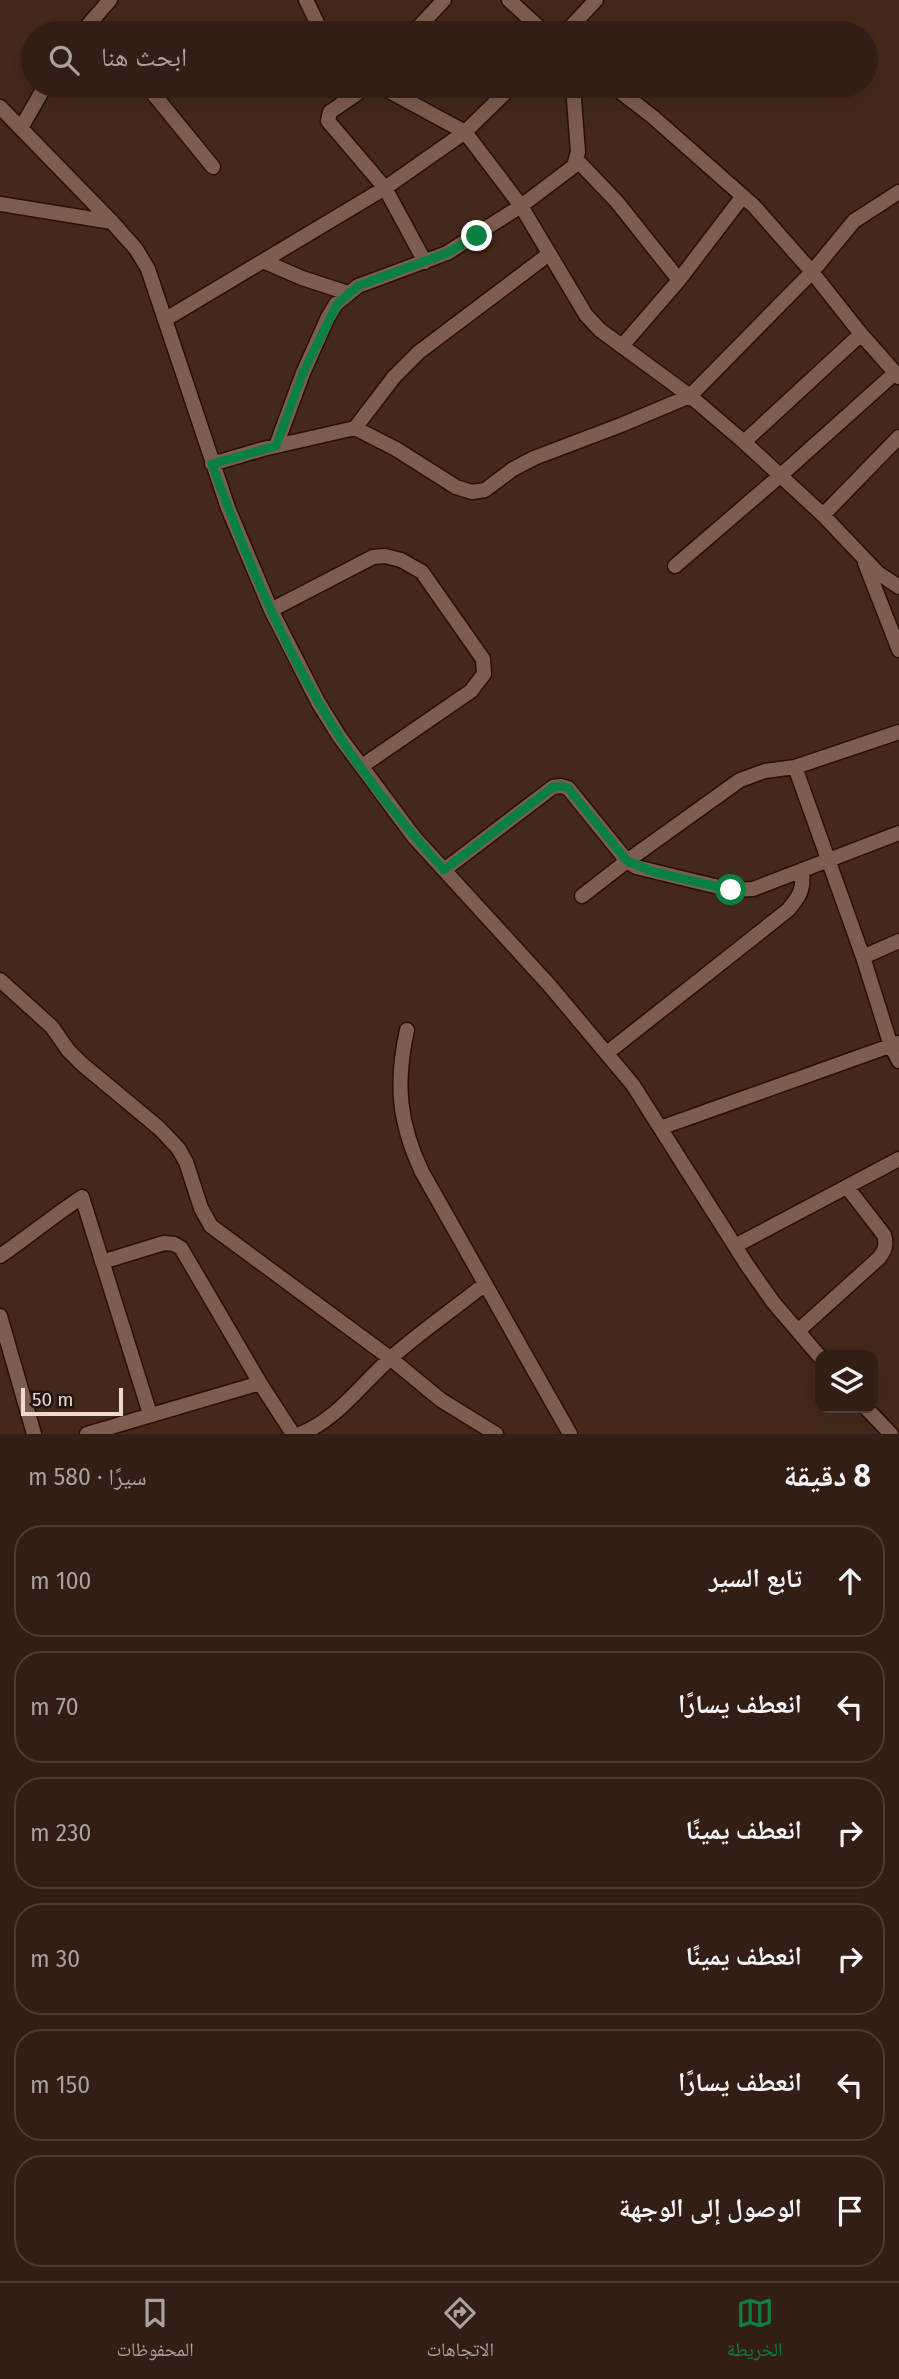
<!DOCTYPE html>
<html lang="ar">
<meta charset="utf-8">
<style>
:root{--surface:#331e15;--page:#3e2b22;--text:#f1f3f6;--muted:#a9a2a0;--line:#4e3c34;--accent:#0b8043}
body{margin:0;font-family:"Fira Sans","Noto Naskh Arabic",sans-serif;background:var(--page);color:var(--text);direction:rtl}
.controls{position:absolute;right:21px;bottom:21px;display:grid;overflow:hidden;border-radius:14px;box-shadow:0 7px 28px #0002}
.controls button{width:63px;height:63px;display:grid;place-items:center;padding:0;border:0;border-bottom:2px solid var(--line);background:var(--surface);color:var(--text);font:35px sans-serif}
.scale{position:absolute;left:21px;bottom:18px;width:102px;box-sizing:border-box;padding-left:7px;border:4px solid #ecd9d1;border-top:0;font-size:19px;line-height:24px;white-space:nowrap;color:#ecd9d1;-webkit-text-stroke:5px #21150f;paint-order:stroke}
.stop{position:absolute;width:21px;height:21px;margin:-16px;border:5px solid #0b8043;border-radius:50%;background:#fff}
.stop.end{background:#0b8043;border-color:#fff;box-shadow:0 2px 7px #0008}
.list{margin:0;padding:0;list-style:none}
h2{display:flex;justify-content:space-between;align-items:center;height:91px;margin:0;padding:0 28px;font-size:30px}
h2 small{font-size:23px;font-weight:400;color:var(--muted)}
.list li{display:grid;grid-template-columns:46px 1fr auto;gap:21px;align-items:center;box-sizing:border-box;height:112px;margin:0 14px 14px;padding:0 14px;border:2px solid var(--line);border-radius:28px}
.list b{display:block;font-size:26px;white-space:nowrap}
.list em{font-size:23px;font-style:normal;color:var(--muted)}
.icon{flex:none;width:38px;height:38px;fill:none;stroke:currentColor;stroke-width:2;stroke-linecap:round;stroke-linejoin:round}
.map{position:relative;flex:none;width:899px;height:1434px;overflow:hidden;direction:ltr}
.search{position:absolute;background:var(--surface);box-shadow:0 7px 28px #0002;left:21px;right:21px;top:21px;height:77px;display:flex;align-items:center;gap:18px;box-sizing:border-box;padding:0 24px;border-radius:38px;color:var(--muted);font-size:26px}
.sheet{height:847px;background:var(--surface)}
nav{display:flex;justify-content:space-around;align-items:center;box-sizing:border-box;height:98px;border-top:2px solid var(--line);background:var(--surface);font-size:19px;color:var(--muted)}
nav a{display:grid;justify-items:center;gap:4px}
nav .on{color:var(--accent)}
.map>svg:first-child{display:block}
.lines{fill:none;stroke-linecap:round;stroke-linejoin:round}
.minor-casing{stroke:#291005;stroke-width:17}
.minor{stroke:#7d5d4f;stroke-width:14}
.route{stroke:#0b8043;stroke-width:9}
</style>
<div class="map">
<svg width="899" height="1434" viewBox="0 0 899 1434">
<rect width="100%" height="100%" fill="#44281c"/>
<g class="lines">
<defs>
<path id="minor" d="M306 0 322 33
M509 0 545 33
M81 33 110 0
M413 33 444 0
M565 33 596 0
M147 86 213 167
M368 86 330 112 328 121 385 188 425 262
M380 86 465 132 521 206 586 315 600 330 690 396 744 442 823 515 878 573 899 587
M613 86 653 117 754 206 812 272 861 334 899 377
M0 107 112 222 136 249 148 269 228 508 271 610 318 702 339 736 414 837 550 986 633 1085 747 1265 773 1302 820 1357
M21 128 45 86
M577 160 617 202 679 280
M0 204 112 222
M263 261 302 278 348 293
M166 319 385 188 465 132 512 86
M622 346 679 280 743 196
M355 428 396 449 456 487 472 492 485 490 513 469 534 458 621 425 690 396 812 272 854 221 899 192
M744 442 861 334
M276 446 303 373 328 317 336 304 358 286 447 253 521 206 574 166 578 152 573 86
M212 464 263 449 355 428 394 377 419 352 549 254
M823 515 899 437
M865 563 899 650
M675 566 781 475 895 373
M271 610 373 557 385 556 401 560 422 572 483 659 484 674 471 691 362 766
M795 767 863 957 891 1046 899 1061
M444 870 553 787 561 786 568 788 627 861 636 867 731 890 753 889 899 833
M582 896 627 861 740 780 765 771 795 767 899 732
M863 957 899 941
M0 980 52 1027 68 1050 82 1064 159 1128 178 1148 186 1162 201 1208 211 1226 390 1358 441 1400 496 1434
M407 1030C395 1084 399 1123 422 1172L570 1434
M607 1053 788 910C800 896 804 889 802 870
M660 1128 898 1043
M735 1246 899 1159
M0 1256C28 1237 53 1216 82 1197L150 1414
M102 1262 164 1243 174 1244 181 1248 260 1383
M0 1316 34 1434
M798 1331 879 1258C885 1250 887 1245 884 1235L847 1187
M866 1408 891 1434
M87 1434 260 1383 293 1434
M300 1434C338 1419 361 1384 391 1358 420 1332 454 1309 485 1284"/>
</defs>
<use href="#minor" class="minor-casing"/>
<use href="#minor" class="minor"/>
</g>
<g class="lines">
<path class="route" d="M477 236 447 253 358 286 337 304 303 373 276 446 212 464C242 546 275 628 319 703 353 763 398 819 444 870L553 787 561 786 568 788 627 861 654 872 731 890"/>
</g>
</svg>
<div class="controls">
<button><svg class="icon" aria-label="layers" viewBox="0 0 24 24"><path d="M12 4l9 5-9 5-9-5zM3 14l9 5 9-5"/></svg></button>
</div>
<div class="scale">50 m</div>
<div class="stop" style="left:731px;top:890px"></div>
<div class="stop end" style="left:477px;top:236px"></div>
<div class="search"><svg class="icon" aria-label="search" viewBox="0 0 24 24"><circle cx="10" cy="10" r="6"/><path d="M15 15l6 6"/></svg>ابحث هنا</div>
</div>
<section class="sheet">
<h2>8 دقيقة<small>سيرًا · 580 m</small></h2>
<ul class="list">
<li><svg class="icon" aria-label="ahead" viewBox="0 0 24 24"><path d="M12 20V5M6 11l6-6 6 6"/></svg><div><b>تابع السير</b></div><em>100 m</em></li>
<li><svg class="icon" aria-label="left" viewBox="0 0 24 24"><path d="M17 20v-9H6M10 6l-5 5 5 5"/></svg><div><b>انعطف يسارًا</b></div><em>70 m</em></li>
<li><svg class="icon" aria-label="right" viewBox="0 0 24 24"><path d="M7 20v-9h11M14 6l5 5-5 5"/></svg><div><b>انعطف يمينًا</b></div><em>230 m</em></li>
<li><svg class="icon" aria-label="right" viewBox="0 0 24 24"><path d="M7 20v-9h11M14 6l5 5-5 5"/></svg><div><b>انعطف يمينًا</b></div><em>30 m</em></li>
<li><svg class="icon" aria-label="left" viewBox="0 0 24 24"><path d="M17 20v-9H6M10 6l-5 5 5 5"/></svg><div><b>انعطف يسارًا</b></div><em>150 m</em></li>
<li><svg class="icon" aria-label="arrive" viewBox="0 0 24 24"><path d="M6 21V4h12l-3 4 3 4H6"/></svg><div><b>الوصول إلى الوجهة</b></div></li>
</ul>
</section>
<nav>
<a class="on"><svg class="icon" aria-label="map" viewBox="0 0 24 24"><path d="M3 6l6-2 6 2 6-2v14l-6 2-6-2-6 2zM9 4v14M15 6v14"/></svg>الخريطة</a>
<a><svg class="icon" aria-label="directions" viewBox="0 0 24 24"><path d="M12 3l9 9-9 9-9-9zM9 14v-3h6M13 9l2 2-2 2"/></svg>الاتجاهات</a>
<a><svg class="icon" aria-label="saved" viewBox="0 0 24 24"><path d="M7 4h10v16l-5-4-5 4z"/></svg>المحفوظات</a>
</nav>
